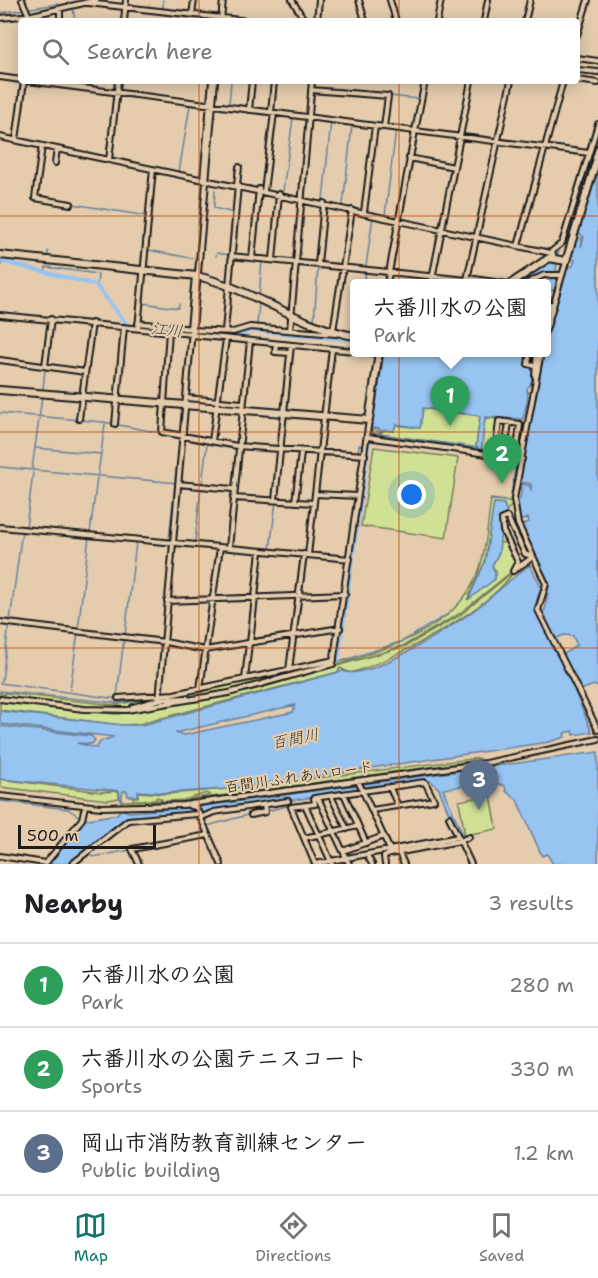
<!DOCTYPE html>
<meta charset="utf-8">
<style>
:root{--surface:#fff;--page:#f6f6f6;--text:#202124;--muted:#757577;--line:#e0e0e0;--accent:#0f766e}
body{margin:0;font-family:"Shantell Sans","Klee One",sans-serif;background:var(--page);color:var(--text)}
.scale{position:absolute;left:18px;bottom:15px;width:138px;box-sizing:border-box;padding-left:6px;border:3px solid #1c1c1c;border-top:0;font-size:16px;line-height:21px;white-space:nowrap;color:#1c1c1c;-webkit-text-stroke:4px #e4ccad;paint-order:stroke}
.you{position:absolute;left:412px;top:495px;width:21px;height:21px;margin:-15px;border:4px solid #fff;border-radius:50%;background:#1a73e8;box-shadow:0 0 0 9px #1a73e833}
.badge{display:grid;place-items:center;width:39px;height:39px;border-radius:50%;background:var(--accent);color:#fff;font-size:20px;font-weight:700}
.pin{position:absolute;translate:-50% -50px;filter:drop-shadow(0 2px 3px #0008)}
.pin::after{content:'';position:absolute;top:32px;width:21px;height:18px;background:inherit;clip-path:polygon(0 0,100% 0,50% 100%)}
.popup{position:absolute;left:350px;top:279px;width:201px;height:78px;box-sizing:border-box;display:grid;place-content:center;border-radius:6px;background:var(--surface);filter:drop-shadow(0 2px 4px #0005);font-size:20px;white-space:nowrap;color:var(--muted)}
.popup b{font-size:22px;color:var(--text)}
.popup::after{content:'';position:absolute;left:50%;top:100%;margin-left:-12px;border:12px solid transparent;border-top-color:var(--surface)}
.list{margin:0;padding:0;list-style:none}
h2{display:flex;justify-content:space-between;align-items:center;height:78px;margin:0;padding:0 24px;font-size:26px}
h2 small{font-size:20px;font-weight:400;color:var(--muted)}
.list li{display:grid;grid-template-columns:39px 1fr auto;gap:18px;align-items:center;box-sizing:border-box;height:84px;padding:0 24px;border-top:2px solid var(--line)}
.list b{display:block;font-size:22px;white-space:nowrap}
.list p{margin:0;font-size:20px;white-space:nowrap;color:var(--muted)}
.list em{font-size:20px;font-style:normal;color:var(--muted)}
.icon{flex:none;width:33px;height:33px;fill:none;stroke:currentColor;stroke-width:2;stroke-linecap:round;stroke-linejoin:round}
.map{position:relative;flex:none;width:598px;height:864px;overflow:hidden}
.search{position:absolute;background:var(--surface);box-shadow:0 3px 15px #0003;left:18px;right:18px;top:18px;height:66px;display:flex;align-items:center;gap:15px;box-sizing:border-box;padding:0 21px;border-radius:6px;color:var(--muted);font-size:22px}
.sheet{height:330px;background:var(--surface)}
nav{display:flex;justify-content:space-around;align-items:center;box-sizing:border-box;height:84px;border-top:2px solid var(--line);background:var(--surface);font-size:16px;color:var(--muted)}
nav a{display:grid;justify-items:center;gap:3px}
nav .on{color:var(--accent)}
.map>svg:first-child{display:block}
.green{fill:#d0e195;stroke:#767e58;stroke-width:1.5}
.water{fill:#97c4f1;stroke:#66819c;stroke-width:1.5;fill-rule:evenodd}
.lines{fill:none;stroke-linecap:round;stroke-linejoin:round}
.stream{stroke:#66819c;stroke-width:1.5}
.river{stroke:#97c4f1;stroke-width:4}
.minor-casing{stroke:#1c1c1c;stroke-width:8}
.major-casing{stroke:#1c1c1c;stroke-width:10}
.minor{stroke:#e4ccad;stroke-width:4}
.major{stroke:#e4ccad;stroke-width:6}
.grid{fill:none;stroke:#bf4d0f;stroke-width:1.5;stroke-opacity:0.55}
.labels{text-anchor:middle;stroke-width:4.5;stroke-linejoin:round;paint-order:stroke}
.street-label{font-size:15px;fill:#1c1c1c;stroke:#e4ccad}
.water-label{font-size:16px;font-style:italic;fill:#353e47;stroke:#e4ccad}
</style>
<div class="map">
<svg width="598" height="864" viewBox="0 0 598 864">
<rect width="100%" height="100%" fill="#e4ccad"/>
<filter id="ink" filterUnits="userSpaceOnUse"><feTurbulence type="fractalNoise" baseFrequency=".0167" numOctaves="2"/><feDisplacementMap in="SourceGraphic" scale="12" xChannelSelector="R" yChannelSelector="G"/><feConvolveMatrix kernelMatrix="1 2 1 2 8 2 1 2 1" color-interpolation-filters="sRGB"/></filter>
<g filter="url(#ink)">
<path class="green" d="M423 408 480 416 476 448 372 433V428L381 433 384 430 394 431 395 425 420 428Z
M485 418 499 419 493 453 481 452Z
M374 447 458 458 446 538 361 526Z
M491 499 510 502 512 505 506 511 504 504 494 503 485 562 467 600 495 579 496 571 492 566 499 552V539L500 543 508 542 513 552 511 556H514L517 563 511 572 459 614 405 645 385 652 222 696 114 714 58 708 123 711 225 695 334 665 336 661C343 664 365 655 375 652 420 637 467 613 481 564 487 543 488 520 491 499Z
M514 571C491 609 393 661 350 673L340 668 338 672 139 724 121 725 0 710V702L118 714 229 696 264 687 406 646 459 616Z
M332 662 245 689 195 698 160 697Z
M0 692 4 695 5 693 114 705 158 697 125 709 114 710 0 698Z
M479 758 480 760 227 795 189 800 210 795 206 793 184 800 122 804V801L163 800 157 797 155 800H133V797H138V792L166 794 228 789Z
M0 779 101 792 119 791V798L108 800 0 787Z
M491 795 497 829 465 835 459 801Z"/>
<path class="water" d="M598 126V142L571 233 557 254 556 279 562 281 566 268 573 266 575 260 569 259 576 236 582 238 581 247 584 237 577 231 598 161V687L594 685 575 692 592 732 574 735 573 731 564 733 565 737 549 742 226 789 166 793 138 791V796H128L127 791H123L121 802 119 791 0 779V726L91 736 95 740 92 744 77 743 96 748 101 741 114 737 0 724V711L122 725H142L343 671C368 682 455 625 477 608 496 594 511 578 530 565L541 587 534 610 539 613 545 610 549 585 522 525 529 522 528 518 519 521 517 499H520L522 484 530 486 531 491V484L519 482 544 353 546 352 547 335 559 291 546 290V284L539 283 550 279 546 273 522 283H513L551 259 553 251 562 244ZM564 635 573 636 577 645 560 657 552 648V640ZM295 705 293 712 184 735 175 733Z
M382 353 375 409 384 353H528L526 364 531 366C533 373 533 384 527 388L528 398 523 419 485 417 481 452 370 436ZM423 408 480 416 476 446 479 448 372 433 373 428 380 429 381 432 384 430 394 431 396 424 420 428Z
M494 503 504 504 507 514 502 517 499 552 492 566 495 572V579L468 600 485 562Z
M598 752V864H553L547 854 542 856 517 800 506 791 505 786 496 783H484L443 789 464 837 459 838 439 789 431 781 214 811 202 816 131 818 70 864H46L83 820 117 814 121 809 129 812 197 807Z"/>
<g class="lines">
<path class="stream" d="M70 8H73L75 21
M163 10V0
M0 13 57 4 60 6
M219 16 221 0
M90 87V81
M389 96 420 99
M229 105 231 81
M179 172 190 105
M206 177 474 235
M215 190 214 208 234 213
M283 191 293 118
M323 200 331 121
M73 204 147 216
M343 205 352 125
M385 215 396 130
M479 236 527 246
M148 250 196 259 195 274
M216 256 217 253 231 255
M48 258V251
M366 266 373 217
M0 269 2 263
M45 273 46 267 98 274 97 287
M364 284 366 270
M259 297 262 260
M142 303 178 308 179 304
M314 322 318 267
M257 325 259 303
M43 389 45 369
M0 413 103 422 161 433
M36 448 101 454
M358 453 359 445 363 446 366 426
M366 457H367
M0 467 178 483
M32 469 42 397
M98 474 105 424
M175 481 180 437
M202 483 207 444
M361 495H362
M490 500 510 501 516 464
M26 527 33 473
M90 533 97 478
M169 540 175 484
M195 542 201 487
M270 550 276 501
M525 559V557
M10 621 22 530
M78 630 89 536
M125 635 136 542
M337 660 338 661
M339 662 403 641 447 615
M2 681 9 624
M0 683 118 699
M215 687 231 684
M70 690 78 632
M0 691 118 703 133 701
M117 696 124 638
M123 699 157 697
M0 801 68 809 80 817
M267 811 291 805
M197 816 205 833
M207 826 251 814
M207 837 219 864
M90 852 93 857 130 850"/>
<path class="river" d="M0 261 96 285 127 325 238 336 252 330 354 340
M338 660 369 440"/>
<defs>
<path id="minor" d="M22 0 29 16
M292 0 305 21
M359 0 365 21
M390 0 396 21
M88 3 249 21
M192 15 194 0
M0 18 32 15 97 0
M60 21V9
M124 21 126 0
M221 21 223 0
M317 21 319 0
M437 21 441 0
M484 21 488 0
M525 21 530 0
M577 35 588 0
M577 58 598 61
M577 70 598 72
M0 77 21 80
M577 80 598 83
M28 81 415 131 425 81
M311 90 388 96 384 127
M249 110 252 81
M271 112 274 81
M415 131 589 153
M0 137 551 253
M16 140 24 81
M42 146 35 198 71 204
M409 158 454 167
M595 158 598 148
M109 160 118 81
M55 163 57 149
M203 179 212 81
M237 185 239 167
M264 191 274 113
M364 212 375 126
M518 246 563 81
M231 256 467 280
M252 258 259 189
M554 258 552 251 562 243 598 124
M273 260 279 194
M318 264 324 203
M468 278 508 284
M529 282 544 275H562
M387 284 415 131
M431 284 471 81
M466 284 511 81
M546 313 551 304
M0 315 192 334
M138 323 193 329 215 81
M138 328 153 169
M190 328 195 276
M290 330 312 81
M546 330 566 262
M169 331 162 432 237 446 365 455
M225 331 238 185
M333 331 352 210
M192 335 354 351
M276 344 275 352 290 353
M365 352 379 354
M530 352 528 364 535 366
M541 352 514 499 518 524 546 584 538 610 598 730
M0 360 85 372
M45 366 51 319
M535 376 537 352
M186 398 243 403
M79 419 92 323
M115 424 124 327
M367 437 522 459
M212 441 226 339
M495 455 499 421 520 424 516 458
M504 456 509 423
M178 484 233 489
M315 494 332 349
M233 498 314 503
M275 500 291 345
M295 502 301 453
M507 517 525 554 533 557 513 571 518 562 503 531 502 519Z
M0 527 350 559
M229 548 250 341
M308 555 315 494 358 496
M167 601 345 594
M0 622 165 642 205 650 340 628
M250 643 260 551
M289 670 304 554
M245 679 249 643
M200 689 220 547
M118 698 174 694 334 660
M0 699 84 709 127 710 229 693 333 664 369 420
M159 700 192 330 233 332 250 327 336 334
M133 707 161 699 187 698
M358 781 390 850 389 854 384 857 385 864
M390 788 398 806
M344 794 366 843
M0 796 101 807 183 805 486 763 598 739
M331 796 347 829
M318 798 349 864
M305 805 332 864
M190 806 196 807 221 864
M251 815 265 812 264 805
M449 817 471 864
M200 818 214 812 288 801
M304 838 358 826
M343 851 384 836
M399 853 404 864
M390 854 460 841 469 837
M0 856 45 863
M368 857 372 864
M45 864 82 819 85 806
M72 864 128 820 197 814
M139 864 132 849 208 835
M315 864 291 807 315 804 314 798 425 782 434 800 372 810
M315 864 458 837"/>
<path id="major" d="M0 255 197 276C252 289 299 326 354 336
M510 284 549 258 566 261 598 155
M0 390 369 420 379 352"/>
</defs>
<use href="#minor" class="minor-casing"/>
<use href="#major" class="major-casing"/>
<use href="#minor" class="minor"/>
<use href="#major" class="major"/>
</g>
</g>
<path class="grid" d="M199 0V21M399 0V21M199 81V864M399 81V864M0 216H598M0 432H598M0 648H598"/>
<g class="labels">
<g class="street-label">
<text transform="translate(299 777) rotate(-8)" y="5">百間川ふれあいロード</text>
</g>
<g class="water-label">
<text transform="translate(167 329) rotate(6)" y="6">江川</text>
<text transform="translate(295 738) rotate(-11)" y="6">百間川</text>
</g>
</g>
</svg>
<div class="scale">500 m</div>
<div class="you"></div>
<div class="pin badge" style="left:450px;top:426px;background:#2e9e5b">1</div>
<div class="popup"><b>六番川水の公園</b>Park</div>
<div class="pin badge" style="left:502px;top:484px;background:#2e9e5b">2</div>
<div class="pin badge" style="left:479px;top:810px;background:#5c6f8a">3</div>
<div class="search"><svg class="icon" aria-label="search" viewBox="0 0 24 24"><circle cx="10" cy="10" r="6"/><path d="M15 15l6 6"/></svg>Search here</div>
</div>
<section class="sheet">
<h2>Nearby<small>3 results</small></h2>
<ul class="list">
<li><span class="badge" style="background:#2e9e5b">1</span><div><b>六番川水の公園</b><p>Park</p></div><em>280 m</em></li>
<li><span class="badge" style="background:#2e9e5b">2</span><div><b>六番川水の公園テニスコート</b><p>Sports</p></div><em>330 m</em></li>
<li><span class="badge" style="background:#5c6f8a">3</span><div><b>岡山市消防教育訓練センター</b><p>Public building</p></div><em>1.2 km</em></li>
</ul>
</section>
<nav>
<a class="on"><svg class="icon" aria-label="map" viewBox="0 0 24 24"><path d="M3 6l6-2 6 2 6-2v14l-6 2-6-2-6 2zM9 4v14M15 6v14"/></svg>Map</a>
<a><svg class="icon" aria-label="directions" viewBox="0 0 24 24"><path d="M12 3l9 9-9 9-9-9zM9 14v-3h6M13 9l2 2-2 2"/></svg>Directions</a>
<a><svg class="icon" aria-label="saved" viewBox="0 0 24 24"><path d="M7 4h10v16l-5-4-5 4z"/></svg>Saved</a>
</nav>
